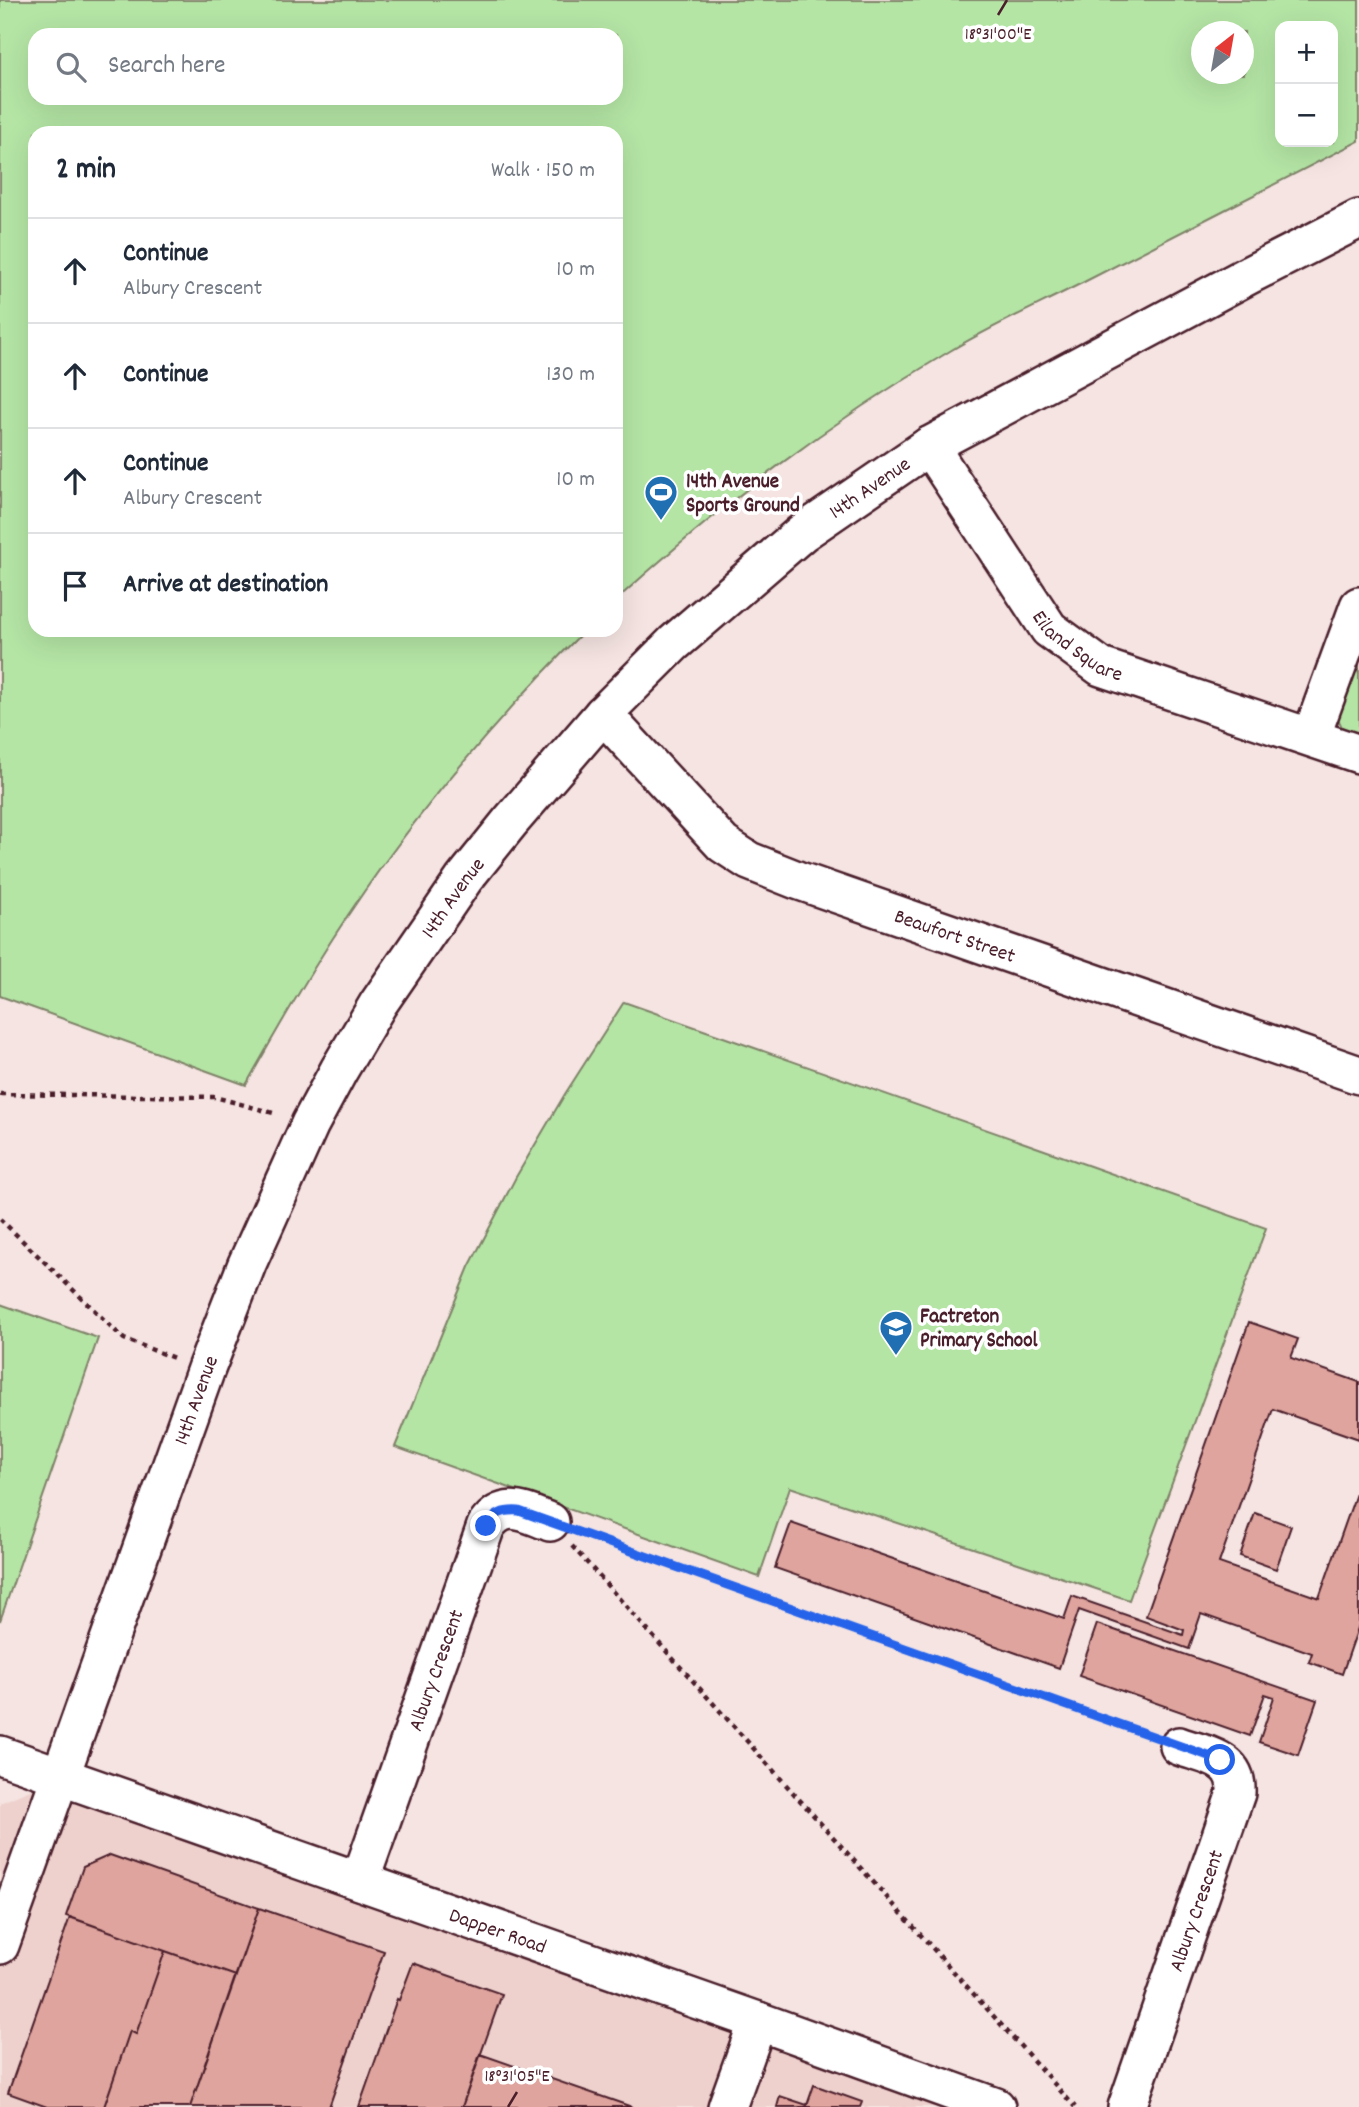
<!DOCTYPE html>
<meta charset="utf-8">
<style>
:root{--surface:#fff;--page:#f2f2f3;--text:#1f2937;--muted:#747a83;--line:#e0e1e3}
body{margin:0;font-family:Dekko,sans-serif;background:var(--page);color:var(--text)}
.controls{position:absolute;right:21px;top:21px;display:grid;overflow:hidden;border-radius:14px;box-shadow:0 7px 28px #0002}
.controls button{width:63px;height:63px;display:grid;place-items:center;padding:0;border:0;border-bottom:2px solid var(--line);background:var(--surface);color:var(--text);font:35px sans-serif}
.compass{position:absolute;left:1191px;top:21px;width:63px;height:63px;border-radius:50%;background:var(--surface);box-shadow:0 7px 28px #0002;rotate:31deg}
.stop{position:absolute;width:21px;height:21px;margin:-16px;border:5px solid #2563eb;border-radius:50%;background:#fff}
.stop.end{background:#2563eb;border-color:#fff;box-shadow:0 2px 7px #0008}
.list{margin:0;padding:0;list-style:none}
h2{display:flex;justify-content:space-between;align-items:center;height:91px;margin:0;padding:0 28px;font-size:30px}
h2 small{font-size:23px;font-weight:400;color:var(--muted)}
.list li{display:grid;grid-template-columns:46px 1fr auto;gap:21px;align-items:center;box-sizing:border-box;height:105px;padding:0 28px;border-top:2px solid var(--line)}
.list b{display:block;font-size:26px;white-space:nowrap}
.list p{margin:0;font-size:23px;white-space:nowrap;color:var(--muted)}
.list em{font-size:23px;font-style:normal;color:var(--muted)}
.icon{flex:none;width:38px;height:38px;fill:none;stroke:currentColor;stroke-width:2;stroke-linecap:round;stroke-linejoin:round}
.map{position:relative;flex:none;width:1359px;height:2107px;overflow:hidden}
.search{position:absolute;background:var(--surface);box-shadow:0 7px 28px #0002;left:28px;top:28px;width:595px;height:77px;display:flex;align-items:center;gap:18px;box-sizing:border-box;padding:0 24px;border-radius:21px;color:var(--muted);font-size:26px}
.panel{position:absolute;background:var(--surface);box-shadow:0 7px 28px #0002;left:28px;top:126px;width:595px;height:511px;border-radius:21px}
.map>svg:first-child{display:block}
.built{fill:#eed1cd}
.green{fill:#b4e5a5;stroke:#7f8268;stroke-width:2;fill-rule:evenodd}
.building{fill:#dea49d;stroke:#4a1f2b;stroke-width:2}
.lines{fill:none;stroke-linecap:round;stroke-linejoin:round}
.street-casing{stroke:#4a1f2b;stroke-width:42}
.path{stroke:#4a1f2b;stroke-width:4.5;stroke-dasharray:5 5;stroke-linecap:butt}
.street{stroke:#fff;stroke-width:37}
.route{stroke:#2563eb;stroke-width:9}
.ticks{fill:none;stroke:#4a1f2b;stroke-width:2.5}
.labels{text-anchor:middle;stroke-width:7;stroke-linejoin:round;paint-order:stroke}
.poi-label{font-size:21px;font-weight:bold;fill:#4a1f2b;stroke:#fff;text-anchor:start}
.street-label{font-size:21px;fill:#4a1f2b;stroke:#fff}
.ticks-label{font-size:18px;text-anchor:middle;fill:#4a1f2b;stroke:#fff;stroke-width:7;stroke-linejoin:round;paint-order:stroke}
</style>
<div class="map">
<svg width="1359" height="2107" viewBox="0 0 1359 2107">
<rect width="100%" height="100%" fill="#f5e4e2"/>
<filter id="ink" filterUnits="userSpaceOnUse"><feTurbulence type="fractalNoise" baseFrequency=".0143" numOctaves="2"/><feDisplacementMap in="SourceGraphic" scale="14" xChannelSelector="R" yChannelSelector="G"/><feConvolveMatrix kernelMatrix="1 2 1 2 8 2 1 2 1" color-interpolation-filters="sRGB"/></filter>
<g filter="url(#ink)">
<path class="built" d="M60 1777 996 2107H0V1803Z"/>
<path class="green" d="M0 0H1359V141C1268 188 1177 234 1086 281 1041 304 993 325 950 351 827 424 722 504 616 600V133H35V630H585C491 724 405 826 333 938 302 986 274 1035 246 1085L0 996ZM1333 26V142H1280V26ZM1202 32H1244V74H1202ZM35 35H616V98H35Z
M1359 634V744C1347 736 1342 729 1337 716Z
M624 1002 1266 1228 1129 1600 790 1487 759 1577 395 1447 469 1267 516 1177 565 1094Z
M0 1304 98 1338 0 1621Z"/>
<path class="building" d="M1249 1322 1298 1339 1291 1358 1359 1382V1439L1273 1409 1219 1563 1319 1598 1359 1485V1625L1342 1674 1309 1662 1312 1653 1201 1614 1189 1649 1079 1610 1059 1668 775 1568 791 1523 1064 1619 1072 1596 1183 1635 1184 1630 1146 1616Z
M1255 1513 1291 1526 1276 1569 1240 1556Z
M1097 1624 1317 1700 1298 1755 1259 1742 1274 1697 1265 1694 1250 1736 1079 1676Z
M110 1855 259 1908 236 1976 66 1916 83 1867Z
M259 1908 384 1951 329 2107H190Z
M70 1917 165 1951 136 2034 130 2031 104 2107H47L8 2093Z
M165 1951 236 1976 190 2107H104L130 2031 136 2034Z
M413 1963 502 1994 462 2107H359L397 1999 399 2000Z
M480 2054 632 2107H462Z
M814 2085 862 2102 860 2107H777L780 2096 807 2105Z"/>
<g class="lines">
<defs>
<g id="street">
<path id="s1" d="M929 446 1049 629 1101 667 1359 754"/>
<path id="s2" d="M603 714 723 844 749 861 797 880 1359 1075"/>
<path d="M1311 737 1359 606"/>
<path id="s3" d="M0 1755 758 2021 996 2107"/>
<path id="s4" d="M360 1881 486 1526C505 1499 525 1513 550 1522"/>
<path id="s5" d="M0 1945 206 1369 247 1264 310 1124 339 1070 378 1004 464 879 510 822 603 714 674 643 802 533 929 446 1249 275 1359 219"/>
<path d="M727 2107 758 2021"/>
<path id="s6" d="M1127 2107 1236 1793C1238 1757 1206 1756 1179 1746"/>
</g>
</defs>
<use href="#street" class="street-casing"/>
<path class="path" d="M0 1094 215 1097 277 1114
M0 1219 124 1339 174 1358
M583 1534 1148 1735
M572 1546 1075 2107"/>
<use href="#street" class="street"/>
</g>
</g>
<g class="lines" filter="url(#ink)">
<path class="route" d="M486 1526C495 1513 503 1510 519 1511L1220 1760"/>
</g>
<path class="ticks" d="M998 15 1007 0M508 2107 517 2092"/>
<defs>
<symbol id="stadium-pin" viewBox="-11 -11 22 30"><path d="M0 17L-7.5 6A9.5 9.5 0 1 1 7.5 6Z" fill="#1f6fb2" stroke="#fff"/><path d="M0-5a6.5 5 0 1 0 0 10a6.5 5 0 1 0 0-10ZM-3.5-1.8h7v3.6h-7Z" fill="#fff"/></symbol>
<symbol id="school-pin" viewBox="-11 -11 22 30"><path d="M0 17L-7.5 6A9.5 9.5 0 1 1 7.5 6Z" fill="#1f6fb2" stroke="#fff"/><path d="M0-5L7-2L0 1L-7-2ZM-4 1L0 2.5L4 1V4Q0 6-4 4Z" fill="#fff"/></symbol>
</defs>
<g fill-rule="evenodd">
<use href="#stadium-pin" x="642" y="473" width="38" height="52"/>
<use href="#school-pin" x="877" y="1308" width="38" height="52"/>
</g>
<g class="labels">
<g class="poi-label">
<text x="686" y="487">14th Avenue<tspan x="686" dy="24">Sports Ground</tspan></text>
<text x="920" y="1322">Factreton<tspan x="920" dy="24">Primary School</tspan></text>
</g>
<g class="street-label">
<text dy="7" stroke="none"><textPath href="#s5" startOffset="1734">14th Avenue</textPath></text>
<text dy="7" stroke="none"><textPath href="#s1" startOffset="252">Eiland Square</textPath></text>
<text dy="7" stroke="none"><textPath href="#s5" startOffset="1146">14th Avenue</textPath></text>
<text dy="7" stroke="none"><textPath href="#s2" startOffset="427">Beaufort Street</textPath></text>
<text dy="7" stroke="none"><textPath href="#s5" startOffset="579">14th Avenue</textPath></text>
<text dy="7" stroke="none"><textPath href="#s4" startOffset="224">Albury Crescent</textPath></text>
<text dy="7" stroke="none"><textPath href="#s6" startOffset="208">Albury Crescent</textPath></text>
<text dy="7" stroke="none"><textPath href="#s3" startOffset="528">Dapper Road</textPath></text>
</g>
</g>
<g class="ticks-label">
<text x="998" y="39">18°31'00"E</text>
<text x="517" y="2081">18°31'05"E</text>
</g>
</svg>
<div class="controls">
<button>+</button>
<button>−</button>
</div>
<svg class="compass" viewBox="-18 -18 36 36"><path d="M0-13l5 13h-10z" fill="#e53935"/><path d="M0 13l5-13h-10z" fill="#747a83"/></svg>
<div class="stop" style="left:1220px;top:1760px"></div>
<div class="stop end" style="left:486px;top:1526px"></div>
<div class="search"><svg class="icon" aria-label="search" viewBox="0 0 24 24"><circle cx="10" cy="10" r="6"/><path d="M15 15l6 6"/></svg>Search here</div>
<section class="panel">
<h2>2 min<small>Walk · 150 m</small></h2>
<ul class="list">
<li><svg class="icon" aria-label="ahead" viewBox="0 0 24 24"><path d="M12 20V5M6 11l6-6 6 6"/></svg><div><b>Continue</b><p>Albury Crescent</p></div><em>10 m</em></li>
<li><svg class="icon" aria-label="ahead" viewBox="0 0 24 24"><path d="M12 20V5M6 11l6-6 6 6"/></svg><div><b>Continue</b></div><em>130 m</em></li>
<li><svg class="icon" aria-label="ahead" viewBox="0 0 24 24"><path d="M12 20V5M6 11l6-6 6 6"/></svg><div><b>Continue</b><p>Albury Crescent</p></div><em>10 m</em></li>
<li><svg class="icon" aria-label="arrive" viewBox="0 0 24 24"><path d="M6 21V4h12l-3 4 3 4H6"/></svg><div><b>Arrive at destination</b></div></li>
</ul>
</section>
</div>
